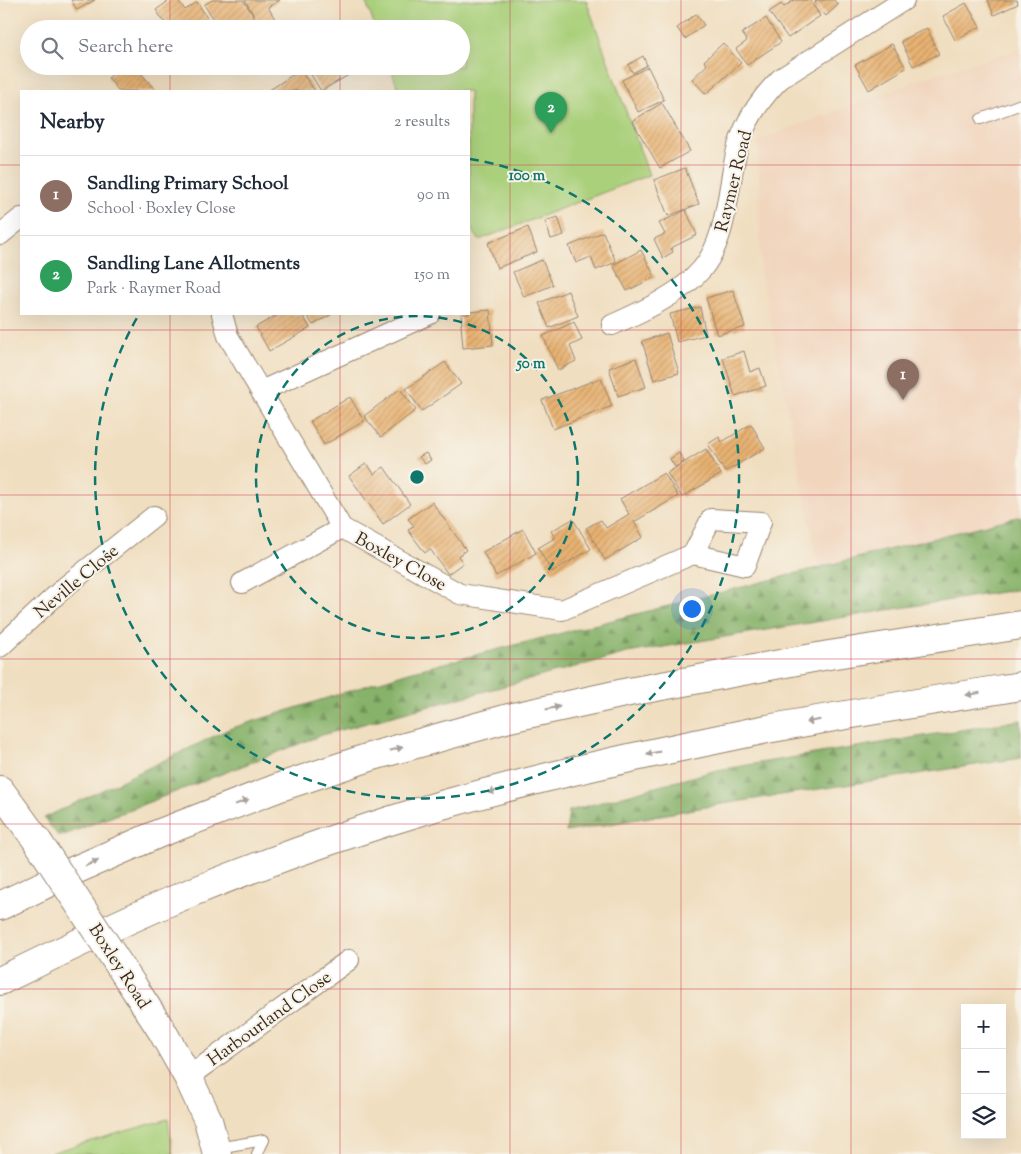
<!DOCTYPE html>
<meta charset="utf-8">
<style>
:root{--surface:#fff;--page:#f6f6f7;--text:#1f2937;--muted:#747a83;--line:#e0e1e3;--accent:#d1495b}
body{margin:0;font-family:"Sorts Mill Goudy",serif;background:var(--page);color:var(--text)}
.controls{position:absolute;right:15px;bottom:15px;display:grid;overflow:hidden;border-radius:0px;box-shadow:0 5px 20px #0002}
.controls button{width:45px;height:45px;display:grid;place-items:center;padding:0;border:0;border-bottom:1px solid var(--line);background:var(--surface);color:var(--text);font:25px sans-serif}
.you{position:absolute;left:691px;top:608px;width:18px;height:18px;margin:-12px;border:4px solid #fff;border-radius:50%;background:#1a73e8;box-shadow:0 0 0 8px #1a73e833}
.badge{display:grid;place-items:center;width:32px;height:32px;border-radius:50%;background:var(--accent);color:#fff;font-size:16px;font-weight:700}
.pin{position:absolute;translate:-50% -41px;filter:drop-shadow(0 1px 2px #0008)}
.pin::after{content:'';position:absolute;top:26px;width:18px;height:15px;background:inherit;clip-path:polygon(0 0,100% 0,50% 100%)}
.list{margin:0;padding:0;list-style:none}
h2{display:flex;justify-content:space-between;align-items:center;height:65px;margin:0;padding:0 20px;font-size:21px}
h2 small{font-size:16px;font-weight:400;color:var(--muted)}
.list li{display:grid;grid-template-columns:32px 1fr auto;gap:15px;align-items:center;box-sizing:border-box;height:80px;padding:0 20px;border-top:1px solid var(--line)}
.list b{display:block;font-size:19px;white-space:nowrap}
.list p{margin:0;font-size:16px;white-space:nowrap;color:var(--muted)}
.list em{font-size:16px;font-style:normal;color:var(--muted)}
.icon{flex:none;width:28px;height:28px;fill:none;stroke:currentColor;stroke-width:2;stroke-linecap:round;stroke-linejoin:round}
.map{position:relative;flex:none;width:1021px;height:1154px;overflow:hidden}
.search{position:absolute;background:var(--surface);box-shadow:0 5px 20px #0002;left:20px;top:20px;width:450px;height:55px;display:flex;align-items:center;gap:12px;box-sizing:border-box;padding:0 18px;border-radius:28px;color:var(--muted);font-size:19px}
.panel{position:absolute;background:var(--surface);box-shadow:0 5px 20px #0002;left:20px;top:90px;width:450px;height:225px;border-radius:0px}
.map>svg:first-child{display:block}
.built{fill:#f1d5bd}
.forest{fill:url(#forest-firs);stroke:#616e44}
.green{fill:#aad07b;stroke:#727d4c}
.building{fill:url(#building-hatch)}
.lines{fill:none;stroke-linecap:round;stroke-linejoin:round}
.lane-casing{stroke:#96846f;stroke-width:12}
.street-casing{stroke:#96846f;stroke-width:22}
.secondary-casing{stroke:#96846f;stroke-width:30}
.highway-casing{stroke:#96846f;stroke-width:30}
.lane{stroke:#fff;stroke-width:10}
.street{stroke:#fff;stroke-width:20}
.secondary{stroke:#fff;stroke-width:28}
.highway{stroke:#fff;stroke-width:28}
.secondary-bridge-casing{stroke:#96846f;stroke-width:30;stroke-linecap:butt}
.secondary-bridge{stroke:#fff;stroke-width:28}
.oneway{fill:#a79f9a}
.grid{fill:none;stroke:#d1495b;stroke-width:1;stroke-opacity:0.55}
.ring{fill:none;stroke:#0f766e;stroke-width:2.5;stroke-dasharray:9 6}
.labels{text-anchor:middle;stroke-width:4;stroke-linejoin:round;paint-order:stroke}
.street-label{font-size:18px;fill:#3b2a1e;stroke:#f7f3e8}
.centre{fill:#0f766e;stroke:#f7f3e8;stroke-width:2.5}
.ring-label{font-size:15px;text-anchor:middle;font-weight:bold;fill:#0f766e;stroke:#f7f3e8;stroke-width:4;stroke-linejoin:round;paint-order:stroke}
</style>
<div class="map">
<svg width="1021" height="1154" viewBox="0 0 1021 1154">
<defs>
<pattern id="forest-firs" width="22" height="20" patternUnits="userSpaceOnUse" patternTransform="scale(1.25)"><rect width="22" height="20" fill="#87b26b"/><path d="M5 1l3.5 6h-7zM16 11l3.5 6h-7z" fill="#709157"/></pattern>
<pattern id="building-hatch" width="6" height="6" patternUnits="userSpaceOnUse" patternTransform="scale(1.25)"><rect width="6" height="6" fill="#e9b373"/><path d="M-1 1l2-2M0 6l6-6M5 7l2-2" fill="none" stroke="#be925e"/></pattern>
</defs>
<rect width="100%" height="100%" fill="#f7f3e8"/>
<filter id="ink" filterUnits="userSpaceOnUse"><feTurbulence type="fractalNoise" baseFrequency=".02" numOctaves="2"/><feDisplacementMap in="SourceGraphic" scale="10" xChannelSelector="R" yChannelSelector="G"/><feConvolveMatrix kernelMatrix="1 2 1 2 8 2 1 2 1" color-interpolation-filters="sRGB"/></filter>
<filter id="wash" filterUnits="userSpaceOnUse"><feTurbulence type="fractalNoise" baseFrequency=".0096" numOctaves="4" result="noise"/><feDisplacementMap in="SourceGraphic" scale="20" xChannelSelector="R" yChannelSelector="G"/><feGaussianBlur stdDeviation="1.12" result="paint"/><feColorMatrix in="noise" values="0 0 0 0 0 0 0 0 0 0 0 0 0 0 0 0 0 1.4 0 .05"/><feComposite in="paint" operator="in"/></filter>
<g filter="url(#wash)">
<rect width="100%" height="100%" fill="#f0dec0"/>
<path class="built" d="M1021 49V533L819 570 760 267 759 140 938 73Z"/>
<path class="forest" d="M1021 516V589L894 609 627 653 322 735 59 837 44 818 229 729 409 672Z
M1021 720V758L722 804 566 832 569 811 717 770Z"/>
<path class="green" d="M365 0H586L649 175 479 240 469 225V91H399L390 66H461V29H376Z
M168 1119 173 1154H46Z"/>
<g id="blocks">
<path class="building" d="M71 0H95L77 10Z
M170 0H178L185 10 197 2 214 29H169L156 10Z
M212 0H243L255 18 245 0H280L268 7 275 19 262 27 257 21 245 29H221L204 5Z
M794 0H810L820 16 788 38 769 12 781 4 784 7Z
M817 0H834L838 5 826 16 815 2Z
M988 0H1017L1018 4 994 15Z
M966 3 980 27 955 40 943 16Z
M696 14 704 25 685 39 677 28Z
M766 18 781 42 747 65 736 49 747 41 742 33Z
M927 28 939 54 913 66 901 41Z
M723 43 741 63 706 94 692 79 707 65 704 61Z
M892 44 906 68 869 90 855 65Z
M643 56 647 65 633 73 628 65Z
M110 66H135L156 91H119L108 78 114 73 109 67Z
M309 66H364L321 91 307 68Z
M648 67 664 100 638 112 622 80Z
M300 70 315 91H268Z
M662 103 690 151 660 168 632 121Z
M685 168 699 204 668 216 654 180Z
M686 210 697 235 671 248 673 252 663 258 654 239 665 234 659 223Z
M558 217 564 235 551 239 545 221Z
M528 227 537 252 497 268 488 243Z
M603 232 616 262 596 270 591 257 576 263 569 246Z
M641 250 655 277 627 291 613 265Z
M542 260 553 285 524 297 513 272Z
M733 290 745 327 717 335 706 298Z
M568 291 578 316 549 328 539 303Z
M700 307 706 335 677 342 670 314Z
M490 310 493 345 463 348 461 324H462L461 314H469V312Z
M279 314H302L310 328 269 351 256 327Z
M306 314H332L313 325Z
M574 322 582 340 570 346 576 361 558 370 543 336Z
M667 333 679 373 654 380 642 341Z
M744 351 750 372 760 368 766 386 735 396 723 358Z
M636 358 646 387 618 396 609 368Z
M445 362 461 384 422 411 406 389Z
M601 378 612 406 553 429 542 400Z
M400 389 416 410 381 437 364 416Z
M350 397 364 421 324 445 310 421Z
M751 424 765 448 725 472 708 444 719 437 722 442Z
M706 449 721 474 682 497 667 473Z
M426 453 431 460 425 464 419 457Z
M679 453 684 462 675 467 670 459Z
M367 463 374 474 384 467 410 504 383 524 349 476Z
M664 473 678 496 634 522 643 537 605 560 586 528 601 520 606 528 629 514 620 499Z
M432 502 466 550 458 556 463 563 448 574 430 549 425 553 408 530 414 526 408 519Z
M573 519 591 549 552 572 538 548 555 538 551 531Z
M523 529 536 553 496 576 483 552Z"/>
</g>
</g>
<g filter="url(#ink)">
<use href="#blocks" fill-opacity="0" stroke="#96846f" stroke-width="1"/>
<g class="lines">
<defs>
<path id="lane" d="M981 119 1021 104
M217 1148 264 1140 257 1154"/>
<path id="street" d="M0 235 21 218
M222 314 228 336 342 528 460 594 562 610 693 554 745 566 761 522 711 519 693 554
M612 325C641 312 681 294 702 269 729 236 727 185 738 146 746 119 761 98 780 79L904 0
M261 391 430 314
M242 583 342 528
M0 647 66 586 154 516
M188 1077 349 960"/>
<path id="secondary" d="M0 790 38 842
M133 986 162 1031 188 1077 208 1120 217 1154"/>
<path id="highway" d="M0 906 73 871 160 833 280 787 373 756 509 718 629 692 829 655 1021 625
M0 981C63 950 125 920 190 893 271 860 354 831 438 806 512 785 587 767 662 751 695 744 728 737 762 730 848 714 935 700 1021 686"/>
</defs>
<use href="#lane" class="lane-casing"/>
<use href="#street" class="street-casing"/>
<use href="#secondary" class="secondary-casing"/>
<use href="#highway" class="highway-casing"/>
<use href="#lane" class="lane"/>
<use href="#street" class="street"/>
<use href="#secondary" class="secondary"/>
<use href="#highway" class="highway"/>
<defs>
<path id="secondary-bridge" d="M38 842 133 986"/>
</defs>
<use href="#secondary-bridge" class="secondary-bridge-casing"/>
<use href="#secondary-bridge" class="secondary-bridge"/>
</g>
<defs><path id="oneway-solid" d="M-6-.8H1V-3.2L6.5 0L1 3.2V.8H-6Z" transform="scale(1.25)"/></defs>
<g class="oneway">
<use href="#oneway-solid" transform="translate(973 694) rotate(171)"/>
<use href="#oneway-solid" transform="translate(553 708) rotate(-12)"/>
<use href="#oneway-solid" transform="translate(813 721) rotate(170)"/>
<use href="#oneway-solid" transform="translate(396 749) rotate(-15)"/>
<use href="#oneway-solid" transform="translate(653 753) rotate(168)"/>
<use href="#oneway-solid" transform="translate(495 791) rotate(164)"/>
<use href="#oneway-solid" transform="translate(242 802) rotate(-21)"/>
<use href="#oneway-solid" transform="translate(92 863) rotate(-24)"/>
</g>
</g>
<path class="grid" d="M170 0V29M340 0V29M510 0V1154M681 0V1154M851 0V1154M170 66V91M340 66V91M0 165H21M469 165H1021M170 314V1154M340 314V1154M0 330H1021M0 495H1021M0 659H1021M0 824H1021M0 989H1021"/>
<g class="ring">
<circle cx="417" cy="477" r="161"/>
<path d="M470 159A322 322 0 1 1 138 316"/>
</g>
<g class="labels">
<g class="street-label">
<text transform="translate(733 181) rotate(-76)" y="6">Raymer Road</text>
<text transform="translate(401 561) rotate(29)" y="6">Boxley Close</text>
<text transform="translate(76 581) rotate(-40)" y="6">Neville Close</text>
<text transform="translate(120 966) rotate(57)" y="6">Boxley Road</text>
<text transform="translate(269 1018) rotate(-36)" y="6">Harbourland Close</text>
</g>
</g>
<circle cx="417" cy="477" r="8" class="centre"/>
<g class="ring-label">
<text x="527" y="180">100 m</text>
<text x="531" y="368">50 m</text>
</g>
</svg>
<div class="controls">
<button>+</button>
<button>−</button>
<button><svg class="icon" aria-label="layers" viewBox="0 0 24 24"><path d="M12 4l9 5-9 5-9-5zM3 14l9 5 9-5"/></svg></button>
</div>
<div class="you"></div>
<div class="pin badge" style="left:903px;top:400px;background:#8d6e63">1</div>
<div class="pin badge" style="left:551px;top:133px;background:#2e9e5b">2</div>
<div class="search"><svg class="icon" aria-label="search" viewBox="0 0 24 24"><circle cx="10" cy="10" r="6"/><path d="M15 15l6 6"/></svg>Search here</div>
<section class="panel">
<h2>Nearby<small>2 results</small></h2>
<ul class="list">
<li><span class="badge" style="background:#8d6e63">1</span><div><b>Sandling Primary School</b><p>School · Boxley Close</p></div><em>90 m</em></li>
<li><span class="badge" style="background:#2e9e5b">2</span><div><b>Sandling Lane Allotments</b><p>Park · Raymer Road</p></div><em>150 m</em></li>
</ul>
</section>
</div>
